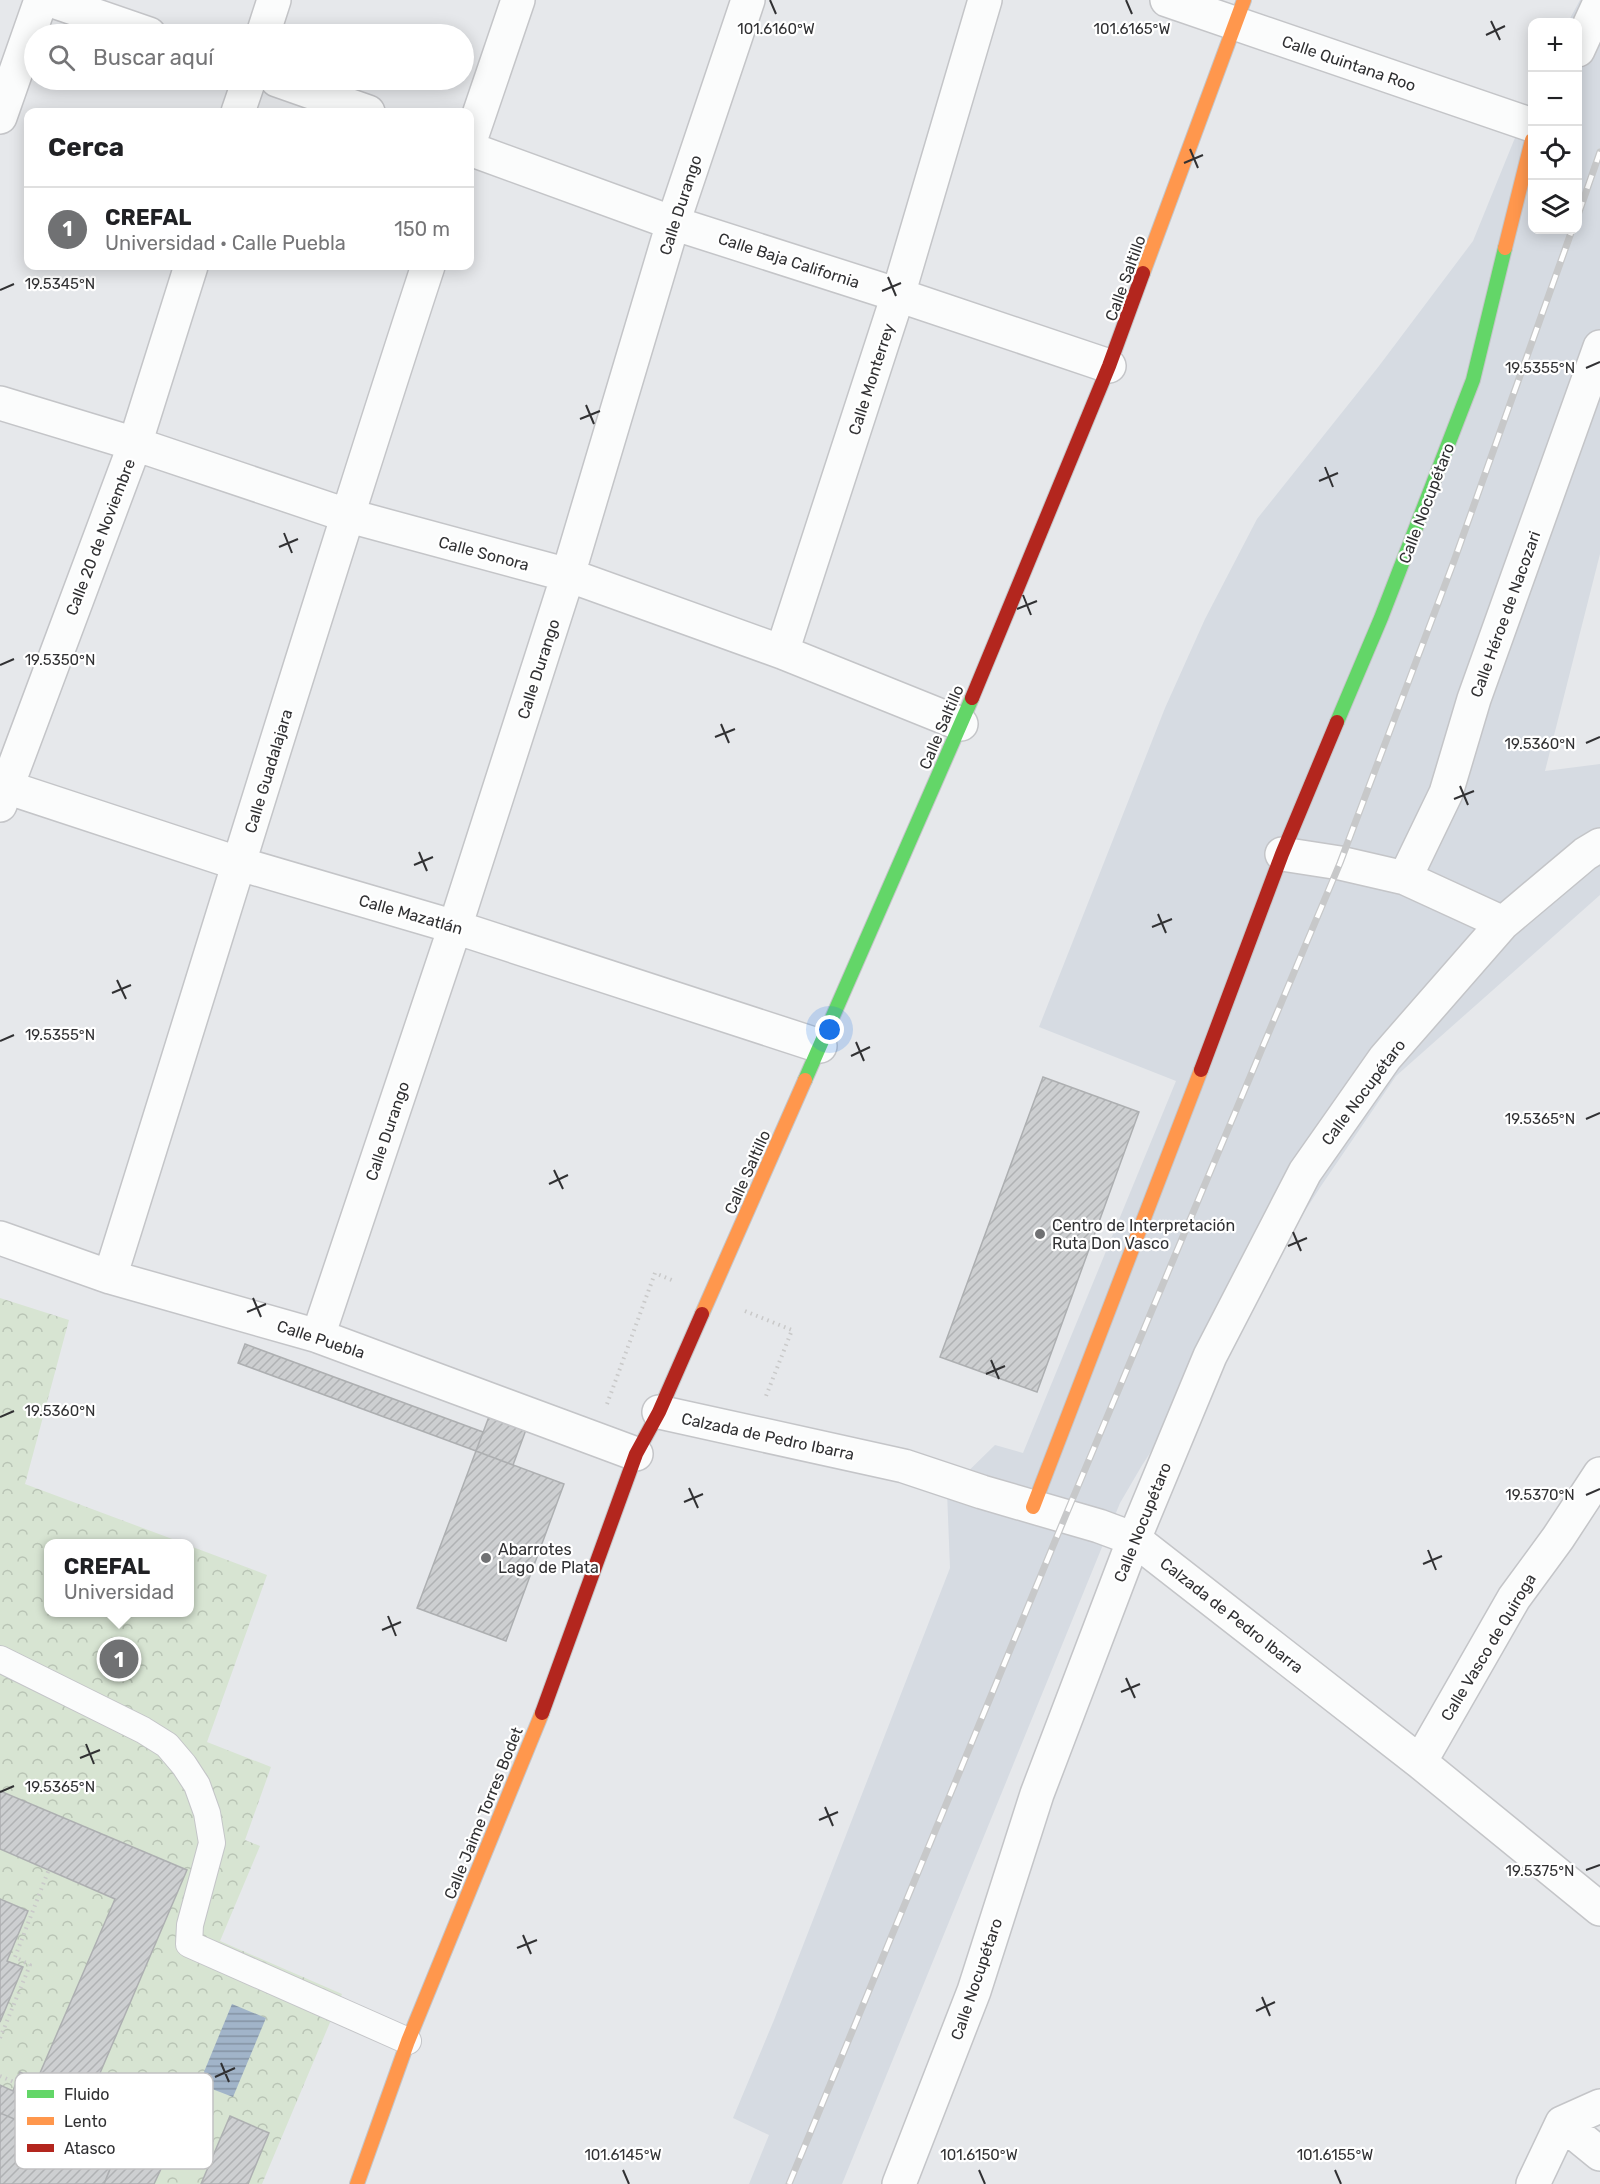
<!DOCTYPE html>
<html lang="es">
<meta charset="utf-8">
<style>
:root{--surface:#fff;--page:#f2f2f2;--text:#202124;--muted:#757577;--line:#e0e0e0;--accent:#707173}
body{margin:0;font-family:Rubik,sans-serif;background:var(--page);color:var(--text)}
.controls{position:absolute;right:18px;top:18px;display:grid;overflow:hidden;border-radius:12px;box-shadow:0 3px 15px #0003}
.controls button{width:54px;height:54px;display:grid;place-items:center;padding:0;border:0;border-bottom:2px solid var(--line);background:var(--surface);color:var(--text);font:30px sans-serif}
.you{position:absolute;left:830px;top:1030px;width:21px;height:21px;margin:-15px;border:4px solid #fff;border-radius:50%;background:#1a73e8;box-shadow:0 0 0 9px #1a73e833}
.badge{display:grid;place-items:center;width:39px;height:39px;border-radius:50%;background:var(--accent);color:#fff;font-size:20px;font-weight:700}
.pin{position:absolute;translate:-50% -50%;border:3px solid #fff;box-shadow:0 2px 6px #0006}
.popup{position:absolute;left:44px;top:1539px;width:150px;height:78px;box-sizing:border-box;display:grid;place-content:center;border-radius:12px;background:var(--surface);filter:drop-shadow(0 2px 4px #0005);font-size:20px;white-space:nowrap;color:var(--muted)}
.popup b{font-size:22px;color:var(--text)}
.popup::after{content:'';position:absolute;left:50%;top:100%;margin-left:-12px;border:12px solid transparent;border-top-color:var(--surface)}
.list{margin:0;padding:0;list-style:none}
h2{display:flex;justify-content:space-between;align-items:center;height:78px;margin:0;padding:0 24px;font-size:26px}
h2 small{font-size:20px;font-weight:400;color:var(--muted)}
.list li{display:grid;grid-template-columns:39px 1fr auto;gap:18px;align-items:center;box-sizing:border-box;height:84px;padding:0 24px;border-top:2px solid var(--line)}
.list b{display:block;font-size:22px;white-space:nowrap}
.list p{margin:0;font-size:20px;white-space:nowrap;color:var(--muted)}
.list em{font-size:20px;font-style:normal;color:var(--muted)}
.icon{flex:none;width:33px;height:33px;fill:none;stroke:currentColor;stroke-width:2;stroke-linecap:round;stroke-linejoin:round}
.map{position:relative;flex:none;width:1600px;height:2184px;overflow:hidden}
.search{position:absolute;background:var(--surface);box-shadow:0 3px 15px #0003;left:24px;top:24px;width:450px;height:66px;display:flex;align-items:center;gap:15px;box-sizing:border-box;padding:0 21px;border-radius:33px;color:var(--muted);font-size:22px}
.panel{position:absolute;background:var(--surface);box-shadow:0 3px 15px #0003;left:24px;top:108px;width:450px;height:162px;border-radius:12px}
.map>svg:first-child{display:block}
.built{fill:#d6dbe2}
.park{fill:url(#park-crowns)}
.water{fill:url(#water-rules)}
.building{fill:url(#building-hatch);stroke:#adafb1;stroke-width:1.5}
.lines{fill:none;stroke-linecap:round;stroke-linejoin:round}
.lane-casing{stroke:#c4c5c8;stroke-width:28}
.street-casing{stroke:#c4c5c8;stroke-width:36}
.fast-casing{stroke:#c4c5c8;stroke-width:16}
.slow-casing{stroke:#c4c5c8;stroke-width:16}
.jam-casing{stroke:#c4c5c8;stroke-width:16}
.path{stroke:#c9c9c9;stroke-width:4;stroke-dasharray:1.5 4.5;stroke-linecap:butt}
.lane{stroke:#fbfcfc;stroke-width:26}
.street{stroke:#fbfcfc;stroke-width:33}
.fast{stroke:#63d668;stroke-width:14}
.slow{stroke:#ff974d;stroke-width:14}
.jam{stroke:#b3261e;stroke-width:14}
.rail-casing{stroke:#c7c8c9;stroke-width:7}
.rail{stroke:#fff;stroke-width:4.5;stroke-dasharray:14;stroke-linecap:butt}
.ticks{fill:none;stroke:#313133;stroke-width:2}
.poi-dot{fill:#707173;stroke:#fff;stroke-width:2}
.labels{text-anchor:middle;stroke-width:4.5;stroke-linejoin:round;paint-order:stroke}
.street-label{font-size:16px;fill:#313133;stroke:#fff}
.poi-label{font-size:16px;fill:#313133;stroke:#fff;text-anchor:start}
.key{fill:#fff;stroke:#c1c1c2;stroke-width:1.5}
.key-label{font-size:16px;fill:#313133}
.ticks-label{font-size:15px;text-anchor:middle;fill:#313133;stroke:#fff;stroke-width:4.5;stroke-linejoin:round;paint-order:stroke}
</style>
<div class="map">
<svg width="1600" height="2184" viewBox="0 0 1600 2184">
<defs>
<pattern id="park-crowns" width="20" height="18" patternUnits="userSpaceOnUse" patternTransform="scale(1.5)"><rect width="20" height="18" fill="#d7e4d2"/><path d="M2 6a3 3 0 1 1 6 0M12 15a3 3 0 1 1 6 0" fill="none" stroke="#b9c4b5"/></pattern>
<pattern id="water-rules" width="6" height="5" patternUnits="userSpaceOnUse" patternTransform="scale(1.5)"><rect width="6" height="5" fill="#a1b4c9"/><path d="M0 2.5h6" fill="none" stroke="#8493a4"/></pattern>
<pattern id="building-hatch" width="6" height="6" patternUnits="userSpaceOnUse" patternTransform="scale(1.5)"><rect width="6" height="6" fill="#cdcfd1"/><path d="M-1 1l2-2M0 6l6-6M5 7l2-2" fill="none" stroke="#b0b2b4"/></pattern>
</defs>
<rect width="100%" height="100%" fill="#e6e8eb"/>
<path class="built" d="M1580 0H1600V554L1545 771 1600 764V895L1396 1076 1321 1186 1141 1467 1120 1503 842 2184H749L769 2135 733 2118 774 2020 950 1568 947 1492 995 1445 1023 1453 1176 1081 1039 1027 1165 708 1205 619 1257 519 1379 366 1473 241 1532 96V230H1578V22H1568Z"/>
<path class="park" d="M0 1298 69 1320 25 1484 183 1543 48 1544V1612H189L190 1546 267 1575 207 1742 271 1767 245 1840 260 1846 220 1941 342 1994 262 2184H0Z"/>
<path class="water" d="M232 2004 266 2018 233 2097 199 2084Z"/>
<path class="building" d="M1043 1077 1139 1112 1037 1392 940 1357Z
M245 1344 483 1432 476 1451 238 1363Z
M490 1414 527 1427 513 1465 476 1451Z
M476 1451 564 1484 506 1641 417 1608Z
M0 1791 187 1870 70 2143 0 2113V2085L13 2091 20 2072 37 2080 115 1899 0 1849Z
M0 1899 28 1911 7 1961 23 1967 0 2022Z
M0 2113 113 2161 104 2184H0Z
M230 2116 269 2133 248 2184H201Z
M123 2138 167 2156 154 2184H104Z"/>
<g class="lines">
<defs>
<path id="lane" d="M0 1659 143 1730 167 1745 184 1765 197 1785 207 1813 212 1843 190 1925 189 1944 408 2041"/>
<path id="street" d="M50 0 149 34
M1167 0 1532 125
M263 34 274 0
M1578 50 1600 2
M277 80 368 112
M238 112 249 80
M0 117 41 0
M470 141 518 0
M470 149 673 223 898 295 1109 366
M0 403 135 444 346 515 568 575 782 652 961 724
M782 652 898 295 985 0
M0 785 240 864 455 927 820 1046
M0 805 135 444 191 266
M1282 854 1340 863 1405 878 1503 923 1585 854 1600 845
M1405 878 1446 793 1474 699 1600 347
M0 1238 110 1277 318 1336 636 1454
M110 1277C216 940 318 601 428 266
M318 1336 455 927 568 575 673 223 748 0
M659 1412 904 1466 982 1492 1099 1526 1134 1539 1420 1762 1600 1909
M1420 1762 1514 1598 1558 1538 1600 1474
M1562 2123 1600 2154
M899 2184 974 1991 1037 1794 1134 1539 1210 1356 1305 1172 1385 1058 1503 923
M1533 2184 1562 2123 1600 2106"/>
<path id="fast" d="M1337 722 1381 618 1473 380 1505 248
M805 1080 972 698"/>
<path id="slow" d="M1505 248 1532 140
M1143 273 1244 0
M702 1314 805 1080
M1033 1507 1201 1070
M357 2184 408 2041 542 1713"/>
<path id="jam" d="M972 698 1109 366 1143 273
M1201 1070 1282 854 1337 722
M542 1713 636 1454 659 1412 702 1314"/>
</defs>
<use href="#lane" class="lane-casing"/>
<use href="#street" class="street-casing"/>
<use href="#fast" class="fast-casing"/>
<use href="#slow" class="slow-casing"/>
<use href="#jam" class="jam-casing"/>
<path class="path" d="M745 1311 792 1330 766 1396
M607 1404 655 1273 674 1281
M0 2038 30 1965 15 1957 49 1869
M0 2076 83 2112"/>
<use href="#lane" class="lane"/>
<use href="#street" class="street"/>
<use href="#fast" class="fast"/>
<use href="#slow" class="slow"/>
<use href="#jam" class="jam"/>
<defs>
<path id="rail" d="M1578 215 1600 152
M789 2184 1065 1517 1340 863 1454 561 1572 230"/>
</defs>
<use href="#rail" class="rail-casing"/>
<use href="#rail" class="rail"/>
</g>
<path class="ticks" d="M770 0 776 14M1126 0 1132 14M1491 21 1500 40M1486 35 1505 26M1190 149 1198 168M1184 163 1203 155M888 277 896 296M0 290 14 284M882 291 901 283M1586 368 1600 362M586 405 594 424M580 419 600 411M1325 467 1333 487M1319 481 1338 473M284 533 292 553M279 547 298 539M1023 595 1031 615M1017 609 1037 601M0 665 14 659M721 724 729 743M715 737 735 729M1586 743 1600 737M1460 786 1468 805M1454 799 1474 791M419 852 427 871M414 865 433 857M1158 914 1166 933M1152 927 1172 919M117 980 126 999M112 993 131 985M0 1041 14 1035M856 1042 864 1061M851 1056 870 1047M1586 1119 1600 1113M554 1170 563 1189M549 1184 568 1175M1293 1232 1301 1251M1288 1246 1307 1238M253 1298 261 1317M247 1312 266 1304M991 1360 999 1379M986 1374 1005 1366M0 1417 14 1411M689 1488 698 1508M1586 1495 1600 1489M684 1502 703 1494M1428 1550 1436 1570M1423 1564 1442 1556M388 1616 396 1636M382 1630 401 1622M1126 1678 1135 1698M1121 1692 1140 1684M86 1744 94 1764M80 1758 100 1750M0 1792 14 1786M825 1807 833 1826M819 1820 838 1812M1586 1870 1600 1865M523 1935 531 1954M517 1948 537 1940M1262 1997 1270 2016M1256 2011 1275 2002M221 2063 229 2082M215 2077 235 2068M623 2170 629 2184M979 2170 985 2184M1335 2170 1341 2184"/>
<g class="poi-dot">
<circle cx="1040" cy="1234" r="6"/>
<circle cx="486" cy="1558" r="6"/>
</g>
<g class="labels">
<g class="street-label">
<text transform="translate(1349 63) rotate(19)" y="6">Calle Quintana Roo</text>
<text transform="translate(680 205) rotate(-72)" y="6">Calle Durango</text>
<text transform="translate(789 260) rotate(18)" y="6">Calle Baja California</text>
<text transform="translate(1125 278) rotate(-70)" y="6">Calle Saltillo</text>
<text transform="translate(871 379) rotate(-72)" y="6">Calle Monterrey</text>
<text transform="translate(1426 503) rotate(-69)" y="6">Calle Nocupétaro</text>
<text transform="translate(100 537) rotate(-69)" y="6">Calle 20 de Noviembre</text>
<text transform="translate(484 553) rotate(15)" y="6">Calle Sonora</text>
<text transform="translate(1505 614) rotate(-70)" y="6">Calle Héroe de Nacozari</text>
<text transform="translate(538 669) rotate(-72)" y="6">Calle Durango</text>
<text transform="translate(941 727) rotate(-67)" y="6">Calle Saltillo</text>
<text transform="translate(268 771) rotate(-73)" y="6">Calle Guadalajara</text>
<text transform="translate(411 914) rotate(16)" y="6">Calle Mazatlán</text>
<text transform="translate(1363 1092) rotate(-53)" y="6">Calle Nocupétaro</text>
<text transform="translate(387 1131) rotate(-71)" y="6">Calle Durango</text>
<text transform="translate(747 1172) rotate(-66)" y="6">Calle Saltillo</text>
<text transform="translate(321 1339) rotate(18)" y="6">Calle Puebla</text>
<text transform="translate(768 1436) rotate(12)" y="6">Calzada de Pedro Ibarra</text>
<text transform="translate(1142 1522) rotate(-68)" y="6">Calle Nocupétaro</text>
<text transform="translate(1232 1615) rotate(38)" y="6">Calzada de Pedro Ibarra</text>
<text transform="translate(1488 1647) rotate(-59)" y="6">Calle Vasco de Quiroga</text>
<text transform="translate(483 1813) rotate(-68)" y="6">Calle Jaime Torres Bodet</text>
<text transform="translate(976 1979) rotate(-71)" y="6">Calle Nocupétaro</text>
</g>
<g class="poi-label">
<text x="1052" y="1231">Centro de Interpretación<tspan x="1052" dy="18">Ruta Don Vasco</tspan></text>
<text x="498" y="1555">Abarrotes<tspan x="498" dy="18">Lago de Plata</tspan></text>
</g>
</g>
<rect x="15" y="2073" width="198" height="96" rx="9" class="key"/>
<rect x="27" y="2090" width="27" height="8" fill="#63d668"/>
<rect x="27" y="2117" width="27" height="8" fill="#ff974d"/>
<rect x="27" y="2144" width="27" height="8" fill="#b3261e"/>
<g class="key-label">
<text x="64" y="2100">Fluido</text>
<text x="64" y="2127">Lento</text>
<text x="64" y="2154">Atasco</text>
</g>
<g class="ticks-label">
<text x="776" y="34">101.6160°W</text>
<text x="1132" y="34">101.6165°W</text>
<text x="60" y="289">19.5345°N</text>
<text x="1540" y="373">19.5355°N</text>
<text x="60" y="665">19.5350°N</text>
<text x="1540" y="749">19.5360°N</text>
<text x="60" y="1040">19.5355°N</text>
<text x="1540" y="1124">19.5365°N</text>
<text x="60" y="1416">19.5360°N</text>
<text x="1540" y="1500">19.5370°N</text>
<text x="60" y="1792">19.5365°N</text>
<text x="1540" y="1876">19.5375°N</text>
<text x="623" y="2160">101.6145°W</text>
<text x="979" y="2160">101.6150°W</text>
<text x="1335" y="2160">101.6155°W</text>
</g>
</svg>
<div class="controls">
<button>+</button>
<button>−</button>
<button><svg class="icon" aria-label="locate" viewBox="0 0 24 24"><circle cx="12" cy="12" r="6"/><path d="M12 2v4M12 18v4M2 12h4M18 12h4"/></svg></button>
<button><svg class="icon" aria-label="layers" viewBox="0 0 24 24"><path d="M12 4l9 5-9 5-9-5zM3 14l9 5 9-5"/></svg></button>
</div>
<div class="you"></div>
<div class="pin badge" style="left:119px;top:1659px">1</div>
<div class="popup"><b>CREFAL</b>Universidad</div>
<div class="search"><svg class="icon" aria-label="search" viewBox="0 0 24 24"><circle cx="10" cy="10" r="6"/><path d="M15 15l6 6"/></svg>Buscar aquí</div>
<section class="panel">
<h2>Cerca<small></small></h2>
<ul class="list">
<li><span class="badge">1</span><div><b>CREFAL</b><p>Universidad · Calle Puebla</p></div><em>150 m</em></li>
</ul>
</section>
</div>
